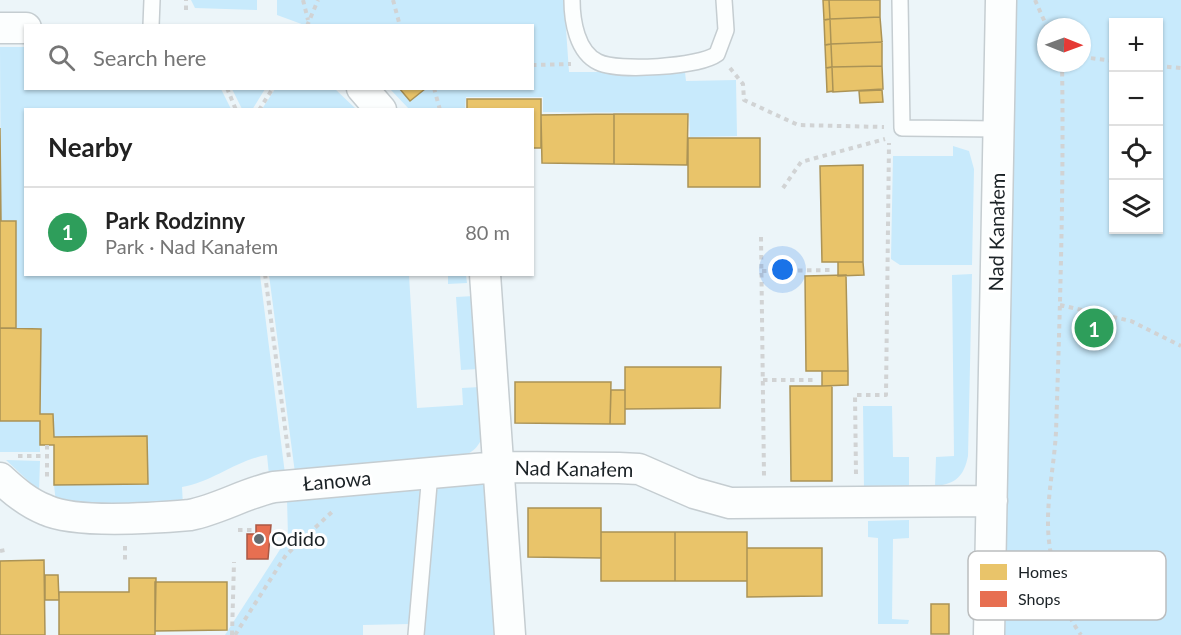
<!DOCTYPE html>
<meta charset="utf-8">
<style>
:root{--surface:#fff;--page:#f6f6f6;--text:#222;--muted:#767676;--line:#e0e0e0;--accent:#646c70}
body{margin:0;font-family:Lato,sans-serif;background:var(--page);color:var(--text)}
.controls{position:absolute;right:18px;top:18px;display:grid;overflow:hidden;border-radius:0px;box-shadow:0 2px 4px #0004}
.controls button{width:54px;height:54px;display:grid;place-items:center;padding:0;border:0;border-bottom:2px solid var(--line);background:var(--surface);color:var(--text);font:30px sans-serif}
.compass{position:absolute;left:1037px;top:18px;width:54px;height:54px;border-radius:50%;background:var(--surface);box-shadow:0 2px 4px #0004;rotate:91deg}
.you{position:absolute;left:783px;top:270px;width:21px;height:21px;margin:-15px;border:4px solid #fff;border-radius:50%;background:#1a73e8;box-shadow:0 0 0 9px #1a73e833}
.badge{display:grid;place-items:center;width:39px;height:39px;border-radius:50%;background:var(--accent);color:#fff;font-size:20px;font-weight:700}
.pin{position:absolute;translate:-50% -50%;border:3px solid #fff;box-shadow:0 2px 6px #0006}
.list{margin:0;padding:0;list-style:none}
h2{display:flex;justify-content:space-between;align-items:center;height:78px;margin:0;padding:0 24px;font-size:26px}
h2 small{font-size:20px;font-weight:400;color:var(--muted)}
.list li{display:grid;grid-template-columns:39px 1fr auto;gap:18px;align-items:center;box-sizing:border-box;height:90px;padding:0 24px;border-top:2px solid var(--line)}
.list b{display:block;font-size:22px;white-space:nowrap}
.list p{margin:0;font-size:20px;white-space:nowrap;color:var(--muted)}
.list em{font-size:20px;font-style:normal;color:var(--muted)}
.icon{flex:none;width:33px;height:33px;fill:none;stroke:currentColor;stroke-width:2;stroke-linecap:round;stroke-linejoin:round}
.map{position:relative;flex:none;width:1181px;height:635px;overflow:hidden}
.search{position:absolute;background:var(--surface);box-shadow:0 2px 4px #0004;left:24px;top:24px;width:510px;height:66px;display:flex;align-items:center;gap:15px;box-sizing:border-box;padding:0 21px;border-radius:0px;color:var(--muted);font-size:22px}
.panel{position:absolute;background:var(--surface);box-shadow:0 2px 4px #0004;left:24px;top:108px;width:510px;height:168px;border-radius:0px}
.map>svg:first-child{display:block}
.green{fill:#c8eafc;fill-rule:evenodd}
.homes{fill:#e9c46a;stroke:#ab9356;stroke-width:1.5}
.shops{fill:#e76f51;stroke:#aa5844;stroke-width:1.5}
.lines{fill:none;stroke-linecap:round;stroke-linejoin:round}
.lane-casing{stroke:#c5cdd1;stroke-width:18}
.street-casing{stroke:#c5cdd1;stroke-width:33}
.path{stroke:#d1d3d4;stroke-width:4;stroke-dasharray:4.5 4.5;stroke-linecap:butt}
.lane{stroke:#fcfefe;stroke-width:15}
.street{stroke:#fcfefe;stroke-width:30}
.poi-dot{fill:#646c70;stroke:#fff;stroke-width:2}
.labels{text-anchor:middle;stroke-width:6;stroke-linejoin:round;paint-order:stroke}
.street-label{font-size:20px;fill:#1b2226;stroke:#fff}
.poi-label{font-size:20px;fill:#1b2226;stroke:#fff;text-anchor:start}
.key{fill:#fff;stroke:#bbbdbe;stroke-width:1.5}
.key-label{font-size:16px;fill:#1b2226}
</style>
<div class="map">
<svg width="1181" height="635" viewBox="0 0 1181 635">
<rect width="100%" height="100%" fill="#ecf5f9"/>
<path class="green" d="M191 0H257V10L195 8Z
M277 0H564L569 72H685L686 81 736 80 737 136 690 137 689 113 543 112V97H466L465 109H409L390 89 532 88V26H307L277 15Z
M1014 0H1181V635H1005ZM1114 22H1158V230H1114ZM1046 27H1082V63H1046Z
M0 47H25L26 88 221 89 231 109 26 110V274L260 275 285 474 269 475 267 455C236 460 213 482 182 487L183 506 56 503 54 485 148 484 147 436 54 437 53 414H40L41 329 16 328V221H1Z
M232 89H265L252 110 242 109Z
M275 89H335L356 109H262Z
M953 146 969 151 974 169 972 265H900L891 259 893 156H953Z
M972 274 968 456C964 476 956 484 935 486L936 457 954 456 952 275Z
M269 275H409L417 408 463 405 462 388 480 387C482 419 494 448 457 458L295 473Z
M448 275H466L467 283 448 284Z
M474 296 479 369 461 370 456 297Z
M863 406H892L893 457H909V490L864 491Z
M0 421H40V452H0Z
M6 460 40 461 39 491Z
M446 482 483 483 487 492 498 635H424L430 517 434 493Z
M420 487 410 624 363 625V635H225L288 537 287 499Z
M909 520V538L893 539 892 619 909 620 908 624H878V538L868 537V521Z"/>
<path class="homes" d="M823 0H829L830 19 824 20Z
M829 0H880V17L830 19Z
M880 17 882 42 831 44 830 19Z
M830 19 831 44 825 45 824 20Z
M882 42V66L832 67 831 44Z
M831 44 832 67 826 68 825 45Z
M882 66 883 89 833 92 832 67Z
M832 67 833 91 827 92 826 68Z
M399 88H425V89L410 101Z
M882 90 883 102 860 103 859 91Z
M467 99H541V148H532V110H467Z
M614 114V164L542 163 541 115Z
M614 114H688L687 165 614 164Z
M0 128 1 221H16V328H0Z
M688 138H760V187H688Z
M863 165V262H822L820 166Z
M838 262H863L864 275 838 276Z
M846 275 848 371H806L805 276Z
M0 328 41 329 40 414H53L54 437 147 436 148 484 54 485V445H40V421H0Z
M625 367H721L720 408 625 409Z
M822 371H848V385L822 386Z
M515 382H611L610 424 515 423Z
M790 386H832V481H791Z
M611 390H625V424H610Z
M528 508H601V558L528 557Z
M601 532H675V581H601Z
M675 532H747V581H675Z
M747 548H822V596L747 597Z
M44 560 45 635H0V561Z
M45 575H58L59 600H45Z
M129 578H156L155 635H59V592H129Z
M155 582H227V630L155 631Z
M931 604H949V634H931Z"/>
<path class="shops" d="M256 525H271L268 559H247V534H256Z"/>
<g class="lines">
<defs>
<path id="lane" d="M572 0C572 21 577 52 598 62 618 72 699 67 717 54L726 30 724 0
M900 0 902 128 999 129
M151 26 152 0
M416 635 430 473"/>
<path id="street" d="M0 28H26
M362 88 381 110
M485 274 510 635
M0 478C14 491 28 503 46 510 76 524 155 518 190 515 220 509 245 493 274 487L498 467 619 468 639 469 694 493 730 503 992 501
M989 635 1001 0"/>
</defs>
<use href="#lane" class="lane-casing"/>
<use href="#street" class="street-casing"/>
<path class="path" d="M303 0 308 20
M393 0 400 26
M1035 0 1047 27
M186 10V0
M307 26 318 0
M1082 57 1114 61
M1062 63C1064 186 1060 309 1056 432 1054 469 1045 504 1049 541 1053 574 1061 607 1081 635
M532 65 571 64
M1158 66 1181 68
M730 68 743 84 744 100 798 125 884 127
M227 88 236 110
M434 88 440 110
M259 110 273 88
M783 188 801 162 885 139
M761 237 764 476
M762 271 831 270
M265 274 289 458
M1060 305 1131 321 1181 346
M763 380H815
M47 445V481
M18 456H47
M856 474 855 395H886L889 143
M238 530H256
M125 546V564
M0 551 5 550
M232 635 234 562
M235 635 286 555 334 510"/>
<use href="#lane" class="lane"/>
<use href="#street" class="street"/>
</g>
<circle class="poi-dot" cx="259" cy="539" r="6"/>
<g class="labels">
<g class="street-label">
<text transform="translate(997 232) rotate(-89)" y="7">Nad Kanałem</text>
<text transform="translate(574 469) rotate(1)" y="7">Nad Kanałem</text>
<text transform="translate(337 481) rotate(-5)" y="7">Łanowa</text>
</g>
<g class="poi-label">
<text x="271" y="546">Odido</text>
</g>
</g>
<rect x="968" y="551" width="198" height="69" rx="9" class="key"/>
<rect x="980" y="564" width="27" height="16" fill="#e9c46a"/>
<rect x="980" y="591" width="27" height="16" fill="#e76f51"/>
<g class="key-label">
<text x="1018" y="578">Homes</text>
<text x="1018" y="605">Shops</text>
</g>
</svg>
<div class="controls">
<button>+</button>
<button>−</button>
<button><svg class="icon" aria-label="locate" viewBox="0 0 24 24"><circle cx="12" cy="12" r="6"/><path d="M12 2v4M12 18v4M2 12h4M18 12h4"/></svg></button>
<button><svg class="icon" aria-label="layers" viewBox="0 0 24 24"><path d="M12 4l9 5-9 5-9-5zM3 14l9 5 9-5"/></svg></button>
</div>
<svg class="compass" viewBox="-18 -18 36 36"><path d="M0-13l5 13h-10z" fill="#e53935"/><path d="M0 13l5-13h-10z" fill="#767676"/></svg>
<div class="you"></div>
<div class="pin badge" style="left:1094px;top:328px;background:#2e9e5b">1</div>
<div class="search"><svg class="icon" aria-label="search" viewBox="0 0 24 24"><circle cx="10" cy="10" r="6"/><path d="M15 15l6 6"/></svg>Search here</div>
<section class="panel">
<h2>Nearby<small></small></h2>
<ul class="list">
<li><span class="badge" style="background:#2e9e5b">1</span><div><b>Park Rodzinny</b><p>Park · Nad Kanałem</p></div><em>80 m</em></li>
</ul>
</section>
</div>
